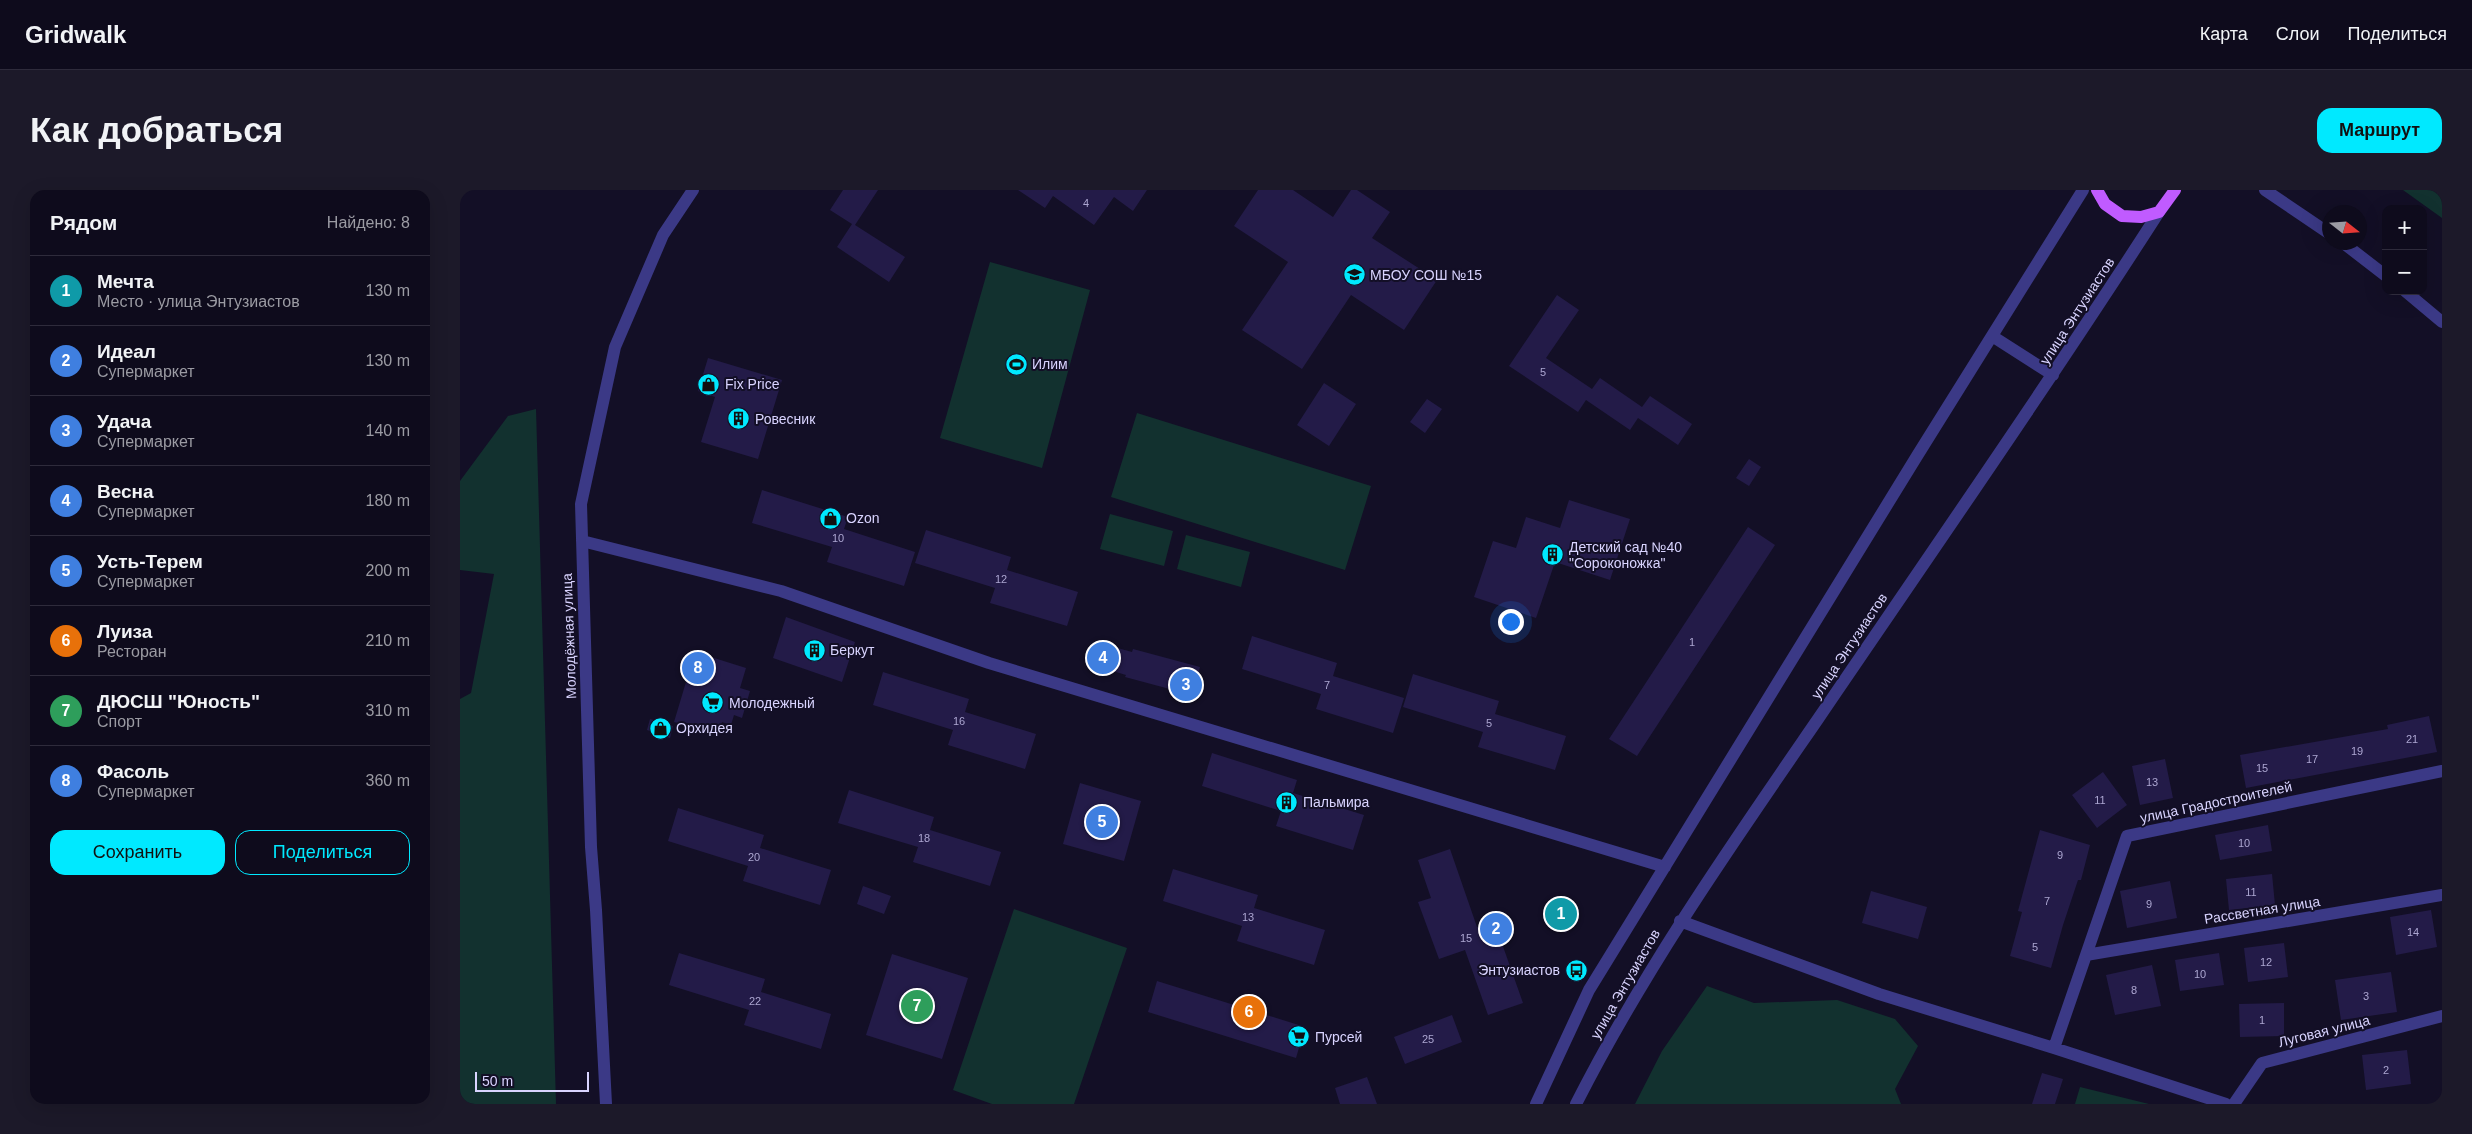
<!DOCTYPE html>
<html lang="ru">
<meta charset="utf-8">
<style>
:root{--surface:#0e0b1c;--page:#1c1929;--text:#f1f3f6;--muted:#9b9ba3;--line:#2e2b3b;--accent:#00e9ff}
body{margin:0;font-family:Arial,sans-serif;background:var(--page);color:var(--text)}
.controls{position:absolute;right:15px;top:15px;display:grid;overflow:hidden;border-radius:10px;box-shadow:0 5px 20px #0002}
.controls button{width:45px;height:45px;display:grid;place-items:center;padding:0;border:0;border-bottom:1px solid var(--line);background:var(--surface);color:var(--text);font:25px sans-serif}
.compass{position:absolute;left:1862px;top:15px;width:45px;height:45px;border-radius:50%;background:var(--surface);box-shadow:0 5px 20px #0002;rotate:107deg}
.scale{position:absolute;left:15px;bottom:12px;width:114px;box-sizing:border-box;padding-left:5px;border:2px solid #d9d4ff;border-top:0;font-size:14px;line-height:18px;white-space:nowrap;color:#d9d4ff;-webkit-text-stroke:4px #130f26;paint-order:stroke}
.you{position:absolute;left:1050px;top:431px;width:18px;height:18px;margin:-12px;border:4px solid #fff;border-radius:50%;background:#1a73e8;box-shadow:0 0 0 8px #1a73e833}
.badge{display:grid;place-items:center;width:32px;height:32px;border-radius:50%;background:var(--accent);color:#fff;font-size:16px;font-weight:700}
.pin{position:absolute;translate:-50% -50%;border:2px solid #fff;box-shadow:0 1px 5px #0006}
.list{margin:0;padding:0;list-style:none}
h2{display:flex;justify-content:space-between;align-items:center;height:65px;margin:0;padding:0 20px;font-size:21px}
h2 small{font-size:16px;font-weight:400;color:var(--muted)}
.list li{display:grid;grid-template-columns:32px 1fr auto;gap:15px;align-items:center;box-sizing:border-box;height:70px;padding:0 20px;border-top:1px solid var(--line)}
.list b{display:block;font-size:19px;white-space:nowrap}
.list p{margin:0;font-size:16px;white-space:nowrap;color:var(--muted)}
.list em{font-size:16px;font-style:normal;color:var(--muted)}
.actions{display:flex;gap:10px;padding:15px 20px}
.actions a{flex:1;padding:11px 0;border:1px solid var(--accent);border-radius:15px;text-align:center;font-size:18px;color:var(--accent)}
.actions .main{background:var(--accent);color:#111}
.map{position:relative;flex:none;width:1982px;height:914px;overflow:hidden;border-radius:15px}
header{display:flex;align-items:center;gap:30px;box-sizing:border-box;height:70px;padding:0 25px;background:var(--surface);border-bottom:1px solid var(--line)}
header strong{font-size:24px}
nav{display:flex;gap:28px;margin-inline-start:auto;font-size:18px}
.intro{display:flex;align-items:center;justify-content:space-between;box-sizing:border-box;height:120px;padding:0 30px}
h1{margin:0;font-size:35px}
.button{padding:12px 22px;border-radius:15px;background:var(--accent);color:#111;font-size:18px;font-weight:700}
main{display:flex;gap:30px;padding:0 30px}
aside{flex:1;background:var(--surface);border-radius:15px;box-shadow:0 5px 20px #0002}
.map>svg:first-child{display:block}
.green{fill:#12312f}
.building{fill:#231b48}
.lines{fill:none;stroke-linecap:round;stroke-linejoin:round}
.minor{stroke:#3b3986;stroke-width:12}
.major{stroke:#c05bff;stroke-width:12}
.labels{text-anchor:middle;stroke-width:4;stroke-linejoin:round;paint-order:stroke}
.number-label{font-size:11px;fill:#aca6d1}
.poi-label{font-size:14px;fill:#d9d4ff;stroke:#130f26;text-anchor:start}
.street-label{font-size:14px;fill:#d9d4ff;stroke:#130f26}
</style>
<header>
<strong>Gridwalk</strong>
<nav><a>Карта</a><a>Слои</a><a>Поделиться</a></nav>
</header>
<div class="intro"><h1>Как добраться</h1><a class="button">Маршрут</a></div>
<main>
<aside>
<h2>Рядом<small>Найдено: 8</small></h2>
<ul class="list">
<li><span class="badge" style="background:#0f9aa8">1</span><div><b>Мечта</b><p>Место · улица Энтузиастов</p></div><em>130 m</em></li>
<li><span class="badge" style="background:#3f7fe0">2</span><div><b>Идеал</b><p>Супермаркет</p></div><em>130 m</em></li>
<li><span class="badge" style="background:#3f7fe0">3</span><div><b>Удача</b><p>Супермаркет</p></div><em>140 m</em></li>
<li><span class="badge" style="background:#3f7fe0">4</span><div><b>Весна</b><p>Супермаркет</p></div><em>180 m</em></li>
<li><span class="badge" style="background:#3f7fe0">5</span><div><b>Усть-Терем</b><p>Супермаркет</p></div><em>200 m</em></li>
<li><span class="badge" style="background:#e8710a">6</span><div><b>Луиза</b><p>Ресторан</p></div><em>210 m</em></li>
<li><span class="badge" style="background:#2e9e5b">7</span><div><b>ДЮСШ &quot;Юность&quot;</b><p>Спорт</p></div><em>310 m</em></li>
<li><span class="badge" style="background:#3f7fe0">8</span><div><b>Фасоль</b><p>Супермаркет</p></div><em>360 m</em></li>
</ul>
<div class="actions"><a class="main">Сохранить</a><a>Поделиться</a></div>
</aside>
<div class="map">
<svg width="1982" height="914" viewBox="0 0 1982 914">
<rect width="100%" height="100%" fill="#130f26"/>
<path class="green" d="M1943 0H1982V28Z
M530 72 630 100 582 278 480 248Z
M76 219 96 914H0V509L11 503 34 384 0 380V291L48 226Z
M677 223 911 296 885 380 651 307Z
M650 324 713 341 704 376 640 359Z
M726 345 790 362 781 397 717 379Z
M554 719 667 758 614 914H532L493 900Z
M1247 796 1294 813 1377 810 1435 829 1458 856 1435 899 1441 914H1175L1202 861Z
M1620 897 1689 914H1615Z"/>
<path class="building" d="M383 0H418L395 35 445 67 429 92 377 57 392 34 370 20Z
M558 0H687L673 21 654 7 634 35 593 6 585 18Z
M798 0H833L873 27 891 0H897L930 22 912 48 977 90 944 140 891 105 842 179 782 140 828 72 774 36Z
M1097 105 1119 120 1086 168 1132 199 1140 188 1182 217 1190 206 1232 234 1218 255 1178 228 1170 240 1126 210 1118 222 1049 176Z
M248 168 322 190 298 269 241 252 255 207 238 201Z
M864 193 896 214 869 256 837 235Z
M967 209 982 219 965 243 950 232Z
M1289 269 1301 277 1289 296 1276 288Z
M302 300 388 327 384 339 455 362 444 396 367 372 372 357 292 333Z
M1109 310 1170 329 1150 390 1095 372 1076 428 1014 407 1033 351 1056 358 1066 327 1100 338Z
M1288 337 1315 355 1177 566 1149 549Z
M466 340 551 367 547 380 618 402 607 436 530 413 535 398 455 373Z
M326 427 395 452 382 492 313 468Z
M792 446 877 473 873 486 944 508 933 543 856 519 861 504 782 479Z
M636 452 672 462 673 459 740 477 732 505 665 487 666 485 629 474Z
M235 462 286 478 280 498 290 501 282 528 274 525 271 535 262 532 259 545 214 532Z
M423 482 509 509 505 522 576 544 565 579 488 555 493 540 413 515Z
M953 484 1039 511 1035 524 1106 546 1095 580 1018 557 1023 542 943 517Z
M1969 526 1977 562 1786 598 1780 565 1928 539 1927 535Z
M190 529 213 536 210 548 187 540Z
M752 563 837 590 833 603 904 625 893 660 816 636 821 621 742 596Z
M1705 569 1713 608 1680 615 1672 576Z
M1643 582 1667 615 1637 638 1612 605Z
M620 593 681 611 664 671 603 654Z
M389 600 474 627 470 640 541 662 530 696 453 672 458 657 378 633Z
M218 618 304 645 300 658 371 680 360 715 283 691 288 676 208 651Z
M1808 635 1812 661 1760 670 1755 645Z
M1580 640 1630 655 1621 690H1618L1603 735 1591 778 1550 766 1562 722 1558 721Z
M990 659 1017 737 1034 731 1063 813 1028 825 1005 760 979 769 958 712 971 708 958 670Z
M713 679 798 705 794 718 865 740 854 775 777 751 782 736 703 711Z
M1812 684 1815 715 1769 720 1766 689Z
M1710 691 1717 728 1667 738 1660 701Z
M403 696 431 706 424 724 397 714Z
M1411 701 1467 717 1458 749 1402 733Z
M1096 706 1119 720 1106 743 1083 728Z
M1971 720 1977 757 1936 765 1930 727Z
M1824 753 1828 787 1788 792 1784 758Z
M219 763 305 789 301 802 371 824 361 859 284 835 289 820 209 795Z
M1759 763 1764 795 1720 801 1715 770Z
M432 764 508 788 482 869 406 845Z
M1692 775 1701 816 1655 825 1646 785Z
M1931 782 1937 822 1881 830 1875 790Z
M697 791 845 837 836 868 688 822Z
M1824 813V846L1780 847 1779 814Z
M992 825 1002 852 945 874 934 847Z
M1947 860 1951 894 1906 900 1902 865Z
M1582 883 1603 889 1595 914H1572Z
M907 887 917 914H880L875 898Z"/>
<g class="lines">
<path class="minor" d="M1805 0 1870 44
M1882 52 1926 86
M1945 101 1982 132
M1532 146 1593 185
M122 351 321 401 529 473 1205 677
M1220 731 1419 804 1594 858 1766 914
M1626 765 1982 705
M1594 858 1667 646 1982 581
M146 914 136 720 131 657 121 314 155 157 203 45 233 0
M1076 914 1129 800 1457 266 1623 0
M1116 914C1185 778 1272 654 1358 529 1473 360 1589 193 1699 22
M1774 914 1802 873 1982 826"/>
<path class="major" d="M1637 0 1645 14 1662 26 1681 27 1699 22 1715 0"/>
</g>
<defs>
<symbol id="school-disc" viewBox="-11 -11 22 22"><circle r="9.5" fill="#00e9ff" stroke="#130f26"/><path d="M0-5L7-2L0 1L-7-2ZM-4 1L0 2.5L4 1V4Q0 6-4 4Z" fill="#111"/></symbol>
<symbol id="stadium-disc" viewBox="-11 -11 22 22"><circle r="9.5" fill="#00e9ff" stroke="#130f26"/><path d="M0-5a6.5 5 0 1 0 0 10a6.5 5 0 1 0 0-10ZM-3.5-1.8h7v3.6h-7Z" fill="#111"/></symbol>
<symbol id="shop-disc" viewBox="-11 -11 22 22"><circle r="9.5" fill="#00e9ff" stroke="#130f26"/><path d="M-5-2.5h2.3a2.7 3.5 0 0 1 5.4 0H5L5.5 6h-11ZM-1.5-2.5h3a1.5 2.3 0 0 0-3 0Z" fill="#111"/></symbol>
<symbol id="building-disc" viewBox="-11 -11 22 22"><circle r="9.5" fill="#00e9ff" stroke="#130f26"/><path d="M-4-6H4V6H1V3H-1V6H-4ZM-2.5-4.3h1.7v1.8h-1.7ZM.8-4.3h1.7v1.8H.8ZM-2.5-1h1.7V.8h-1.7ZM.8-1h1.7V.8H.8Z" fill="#111"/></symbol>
<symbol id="supermarket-disc" viewBox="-11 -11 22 22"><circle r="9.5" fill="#00e9ff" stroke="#130f26"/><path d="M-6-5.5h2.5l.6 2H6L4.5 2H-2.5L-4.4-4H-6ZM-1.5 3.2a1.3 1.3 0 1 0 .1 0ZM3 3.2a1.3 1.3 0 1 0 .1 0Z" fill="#111"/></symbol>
<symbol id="bus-disc" viewBox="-11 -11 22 22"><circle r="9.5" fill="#00e9ff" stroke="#130f26"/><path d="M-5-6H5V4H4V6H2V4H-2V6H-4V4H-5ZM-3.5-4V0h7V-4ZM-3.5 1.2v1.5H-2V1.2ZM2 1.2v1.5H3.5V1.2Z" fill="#111"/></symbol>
</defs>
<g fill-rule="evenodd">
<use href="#school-disc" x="882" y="72" width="25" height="25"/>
<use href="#stadium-disc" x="544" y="162" width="25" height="25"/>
<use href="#shop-disc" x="236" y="182" width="25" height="25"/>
<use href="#building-disc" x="266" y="216" width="25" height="25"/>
<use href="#shop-disc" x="358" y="316" width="25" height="25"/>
<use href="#building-disc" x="1080" y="352" width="25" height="25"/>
<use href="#building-disc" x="342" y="448" width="25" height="25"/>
<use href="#supermarket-disc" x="240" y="500" width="25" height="25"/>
<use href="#shop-disc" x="188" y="526" width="25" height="25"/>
<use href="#building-disc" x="814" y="600" width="25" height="25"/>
<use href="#bus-disc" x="1104" y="768" width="25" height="25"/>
<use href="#supermarket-disc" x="826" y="834" width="25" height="25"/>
</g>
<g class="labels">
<g class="number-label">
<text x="626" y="17">4</text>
<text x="1083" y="186">5</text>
<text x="378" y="352">10</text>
<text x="541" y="393">12</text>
<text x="1232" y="456">1</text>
<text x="867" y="499">7</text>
<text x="499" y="535">16</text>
<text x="1029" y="537">5</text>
<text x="1952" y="553">21</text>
<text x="1897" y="565">19</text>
<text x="1852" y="573">17</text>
<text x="1802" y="582">15</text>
<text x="1692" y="596">13</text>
<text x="1640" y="614">11</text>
<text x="464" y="652">18</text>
<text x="1784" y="657">10</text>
<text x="1600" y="669">9</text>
<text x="294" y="671">20</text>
<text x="1791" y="706">11</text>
<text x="1587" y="715">7</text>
<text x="1689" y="718">9</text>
<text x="788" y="731">13</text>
<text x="1953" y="746">14</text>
<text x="1006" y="752">15</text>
<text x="1575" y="761">5</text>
<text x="1806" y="776">12</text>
<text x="1740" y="788">10</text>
<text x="1674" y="804">8</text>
<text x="1906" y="810">3</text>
<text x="295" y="815">22</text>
<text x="1802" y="834">1</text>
<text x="968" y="853">25</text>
<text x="1926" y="884">2</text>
</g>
<g class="poi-label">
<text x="910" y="90">МБОУ СОШ №15</text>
<text x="572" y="179">Илим</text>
<text x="265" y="199">Fix Price</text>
<text x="295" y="234">Ровесник</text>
<text x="386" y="333">Ozon</text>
<text x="1109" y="362">Детский сад №40<tspan x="1109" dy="16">"Сороконожка"</tspan></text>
<text x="370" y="465">Беркут</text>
<text x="269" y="518">Молодежный</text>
<text x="216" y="543">Орхидея</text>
<text x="843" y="617">Пальмира</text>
<text x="1100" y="785" text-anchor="end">Энтузиастов</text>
<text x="855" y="852">Пурсей</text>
</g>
<g class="street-label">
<text transform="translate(1617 121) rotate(-57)" y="5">улица Энтузиастов</text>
<text transform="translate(109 446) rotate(-92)" y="5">Молодёжная улица</text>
<text transform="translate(1389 456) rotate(-56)" y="5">улица Энтузиастов</text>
<text transform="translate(1756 612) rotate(-12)" y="5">улица Градостроителей</text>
<text transform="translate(1802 720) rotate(-9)" y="5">Рассветная улица</text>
<text transform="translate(1165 794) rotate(-60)" y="5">улица Энтузиастов</text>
<text transform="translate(1864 841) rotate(-14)" y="5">Луговая улица</text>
</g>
</g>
</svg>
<div class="controls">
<button>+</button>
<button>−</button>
</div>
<svg class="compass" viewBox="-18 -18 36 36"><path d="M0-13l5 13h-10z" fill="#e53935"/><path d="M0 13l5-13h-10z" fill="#9b9ba3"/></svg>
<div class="scale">50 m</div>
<div class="you"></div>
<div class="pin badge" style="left:1101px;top:724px;background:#0f9aa8">1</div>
<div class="pin badge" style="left:1036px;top:739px;background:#3f7fe0">2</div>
<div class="pin badge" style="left:726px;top:495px;background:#3f7fe0">3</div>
<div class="pin badge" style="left:643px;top:468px;background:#3f7fe0">4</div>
<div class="pin badge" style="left:642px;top:632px;background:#3f7fe0">5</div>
<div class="pin badge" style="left:789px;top:822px;background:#e8710a">6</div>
<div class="pin badge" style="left:457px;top:816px;background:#2e9e5b">7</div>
<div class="pin badge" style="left:238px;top:478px;background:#3f7fe0">8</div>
</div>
</main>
